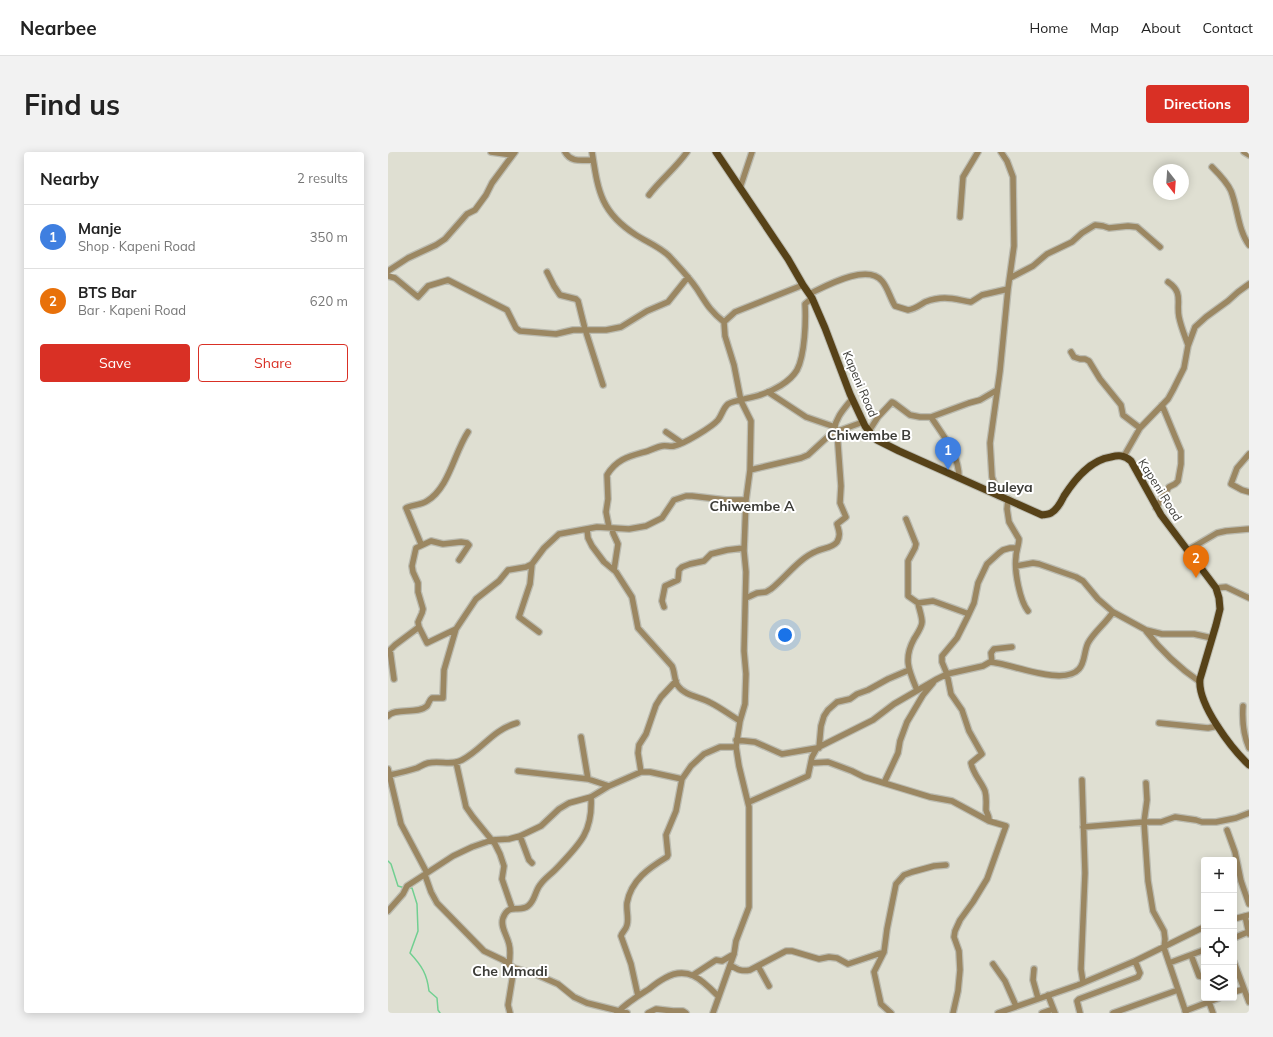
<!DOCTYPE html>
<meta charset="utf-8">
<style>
:root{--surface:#fff;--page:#f2f2f2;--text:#222;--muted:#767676;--line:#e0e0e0;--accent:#d93025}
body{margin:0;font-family:Mulish,sans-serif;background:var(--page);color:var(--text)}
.controls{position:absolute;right:12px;bottom:12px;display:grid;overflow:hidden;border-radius:4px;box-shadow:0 2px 10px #0003}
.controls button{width:36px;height:36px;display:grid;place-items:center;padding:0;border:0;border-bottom:1px solid var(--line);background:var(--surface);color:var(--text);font:20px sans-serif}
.compass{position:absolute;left:765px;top:12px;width:36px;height:36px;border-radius:50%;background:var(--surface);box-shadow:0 2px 10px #0003;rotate:163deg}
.you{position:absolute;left:397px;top:483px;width:14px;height:14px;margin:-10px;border:3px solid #fff;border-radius:50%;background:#1a73e8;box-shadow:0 0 0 6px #1a73e833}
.badge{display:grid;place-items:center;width:26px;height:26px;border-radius:50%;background:var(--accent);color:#fff;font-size:13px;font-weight:700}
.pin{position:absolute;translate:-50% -33px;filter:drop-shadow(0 1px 2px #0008)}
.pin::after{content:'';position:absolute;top:21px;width:14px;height:12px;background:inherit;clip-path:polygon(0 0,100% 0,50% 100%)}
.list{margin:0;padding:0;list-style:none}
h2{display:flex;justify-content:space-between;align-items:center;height:52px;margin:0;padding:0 16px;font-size:17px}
h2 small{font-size:13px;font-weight:400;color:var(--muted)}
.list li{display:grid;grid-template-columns:26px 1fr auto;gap:12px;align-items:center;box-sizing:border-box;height:64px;padding:0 16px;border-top:1px solid var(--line)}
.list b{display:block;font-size:15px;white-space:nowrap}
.list p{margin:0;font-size:13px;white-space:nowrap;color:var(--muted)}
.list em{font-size:13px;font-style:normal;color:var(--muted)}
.actions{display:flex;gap:8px;padding:12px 16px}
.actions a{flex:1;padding:9px 0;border:1px solid var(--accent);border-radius:4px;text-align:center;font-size:14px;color:var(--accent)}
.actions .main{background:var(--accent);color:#fff}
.icon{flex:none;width:22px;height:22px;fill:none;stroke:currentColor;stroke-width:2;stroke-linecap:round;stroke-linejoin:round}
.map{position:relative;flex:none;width:861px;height:861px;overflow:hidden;border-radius:4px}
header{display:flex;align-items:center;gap:24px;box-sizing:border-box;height:56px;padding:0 20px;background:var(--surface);border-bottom:1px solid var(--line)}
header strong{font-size:19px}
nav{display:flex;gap:22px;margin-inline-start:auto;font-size:14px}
.intro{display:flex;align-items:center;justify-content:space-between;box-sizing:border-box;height:96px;padding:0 24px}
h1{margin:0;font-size:28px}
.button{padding:10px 18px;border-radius:4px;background:var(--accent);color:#fff;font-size:14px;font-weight:700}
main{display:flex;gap:24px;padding:0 24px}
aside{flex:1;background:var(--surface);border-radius:4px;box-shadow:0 2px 10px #0003}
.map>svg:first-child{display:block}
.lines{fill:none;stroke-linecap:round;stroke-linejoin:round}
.stream{stroke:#71cf91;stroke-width:1.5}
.minor-casing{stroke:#bbbbb0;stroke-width:8}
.major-casing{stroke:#bbbbb0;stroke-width:9}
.minor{stroke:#9b8762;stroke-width:5.5}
.major{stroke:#574218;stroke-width:7}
.labels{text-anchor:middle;stroke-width:4;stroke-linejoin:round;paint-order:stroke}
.street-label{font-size:12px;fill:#3c3c37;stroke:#fff}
.quarter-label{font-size:14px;font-weight:bold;fill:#3c3c37;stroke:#fff}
</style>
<header>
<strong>Nearbee</strong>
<nav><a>Home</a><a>Map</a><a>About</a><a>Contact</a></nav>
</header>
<div class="intro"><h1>Find us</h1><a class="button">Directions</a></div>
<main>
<aside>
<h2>Nearby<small>2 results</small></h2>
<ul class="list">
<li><span class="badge" style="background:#3f7fe0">1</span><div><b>Manje</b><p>Shop · Kapeni Road</p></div><em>350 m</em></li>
<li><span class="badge" style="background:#e8710a">2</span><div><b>BTS Bar</b><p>Bar · Kapeni Road</p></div><em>620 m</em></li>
</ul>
<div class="actions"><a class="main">Save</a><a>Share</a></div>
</aside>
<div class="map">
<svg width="861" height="861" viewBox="0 0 861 861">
<rect width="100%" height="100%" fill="#dfdfd2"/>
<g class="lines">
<path class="stream" d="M0 709 3 712 10 734 17 736
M21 736H24L29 752 30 779 22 801C34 814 39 822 41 839L49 846 50 858 52 861"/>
<defs>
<path id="minor" d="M103 0 124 3
M177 0C183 11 194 8 205 8
M204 0C210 38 212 60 248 83 259 90 272 95 281 104 291 115 301 125 309 137 318 151 322 159 336 170
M856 0 861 3
M824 15C831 22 839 30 843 39 850 57 850 78 861 93
M352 36 364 0
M261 43C272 28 288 16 299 0
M572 65 575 25 590 0
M0 119 20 106 48 93 57 87 79 62 87 58 98 43 104 31 127 0
M159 120 166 134 172 143 188 147 190 149 197 177 215 233
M0 124 7 126 30 145 40 134 60 128 119 158 128 176 132 179 168 182 185 178H218L233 175 259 159 280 150 300 125
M622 126 645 114 659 102 684 90 694 81 707 73 715 74 721 76 740 74 749 75 772 95
M780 130C796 141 788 150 791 165 793 175 797 184 800 193
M421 142C438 134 479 111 494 129 500 136 502 146 507 154L520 158C527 157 532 153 537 150 556 143 565 147 583 150L594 143 620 137
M683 200 686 205 692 207H697L701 209 712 227 733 253 735 263 752 276
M380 240 418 265 447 275
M543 265C556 285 571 302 571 326
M446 278C448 265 456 257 464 247
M481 279 490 265 504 250 506 251 522 263 532 265H543L581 251 592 248 609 238
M278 280 294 291
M861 302 849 316 843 332 854 338 861 340
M736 304 752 276 780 247 785 238 796 216 800 194 807 175 818 165 840 149 850 140 861 132
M362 318 413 306 420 303 446 279 453 278 475 270
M611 344 604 325 602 291 612 219 620 137 626 94 625 25 619 9 613 0
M620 347 619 357 621 370 631 387C631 393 628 399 628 405 626 419 632 449 640 459
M768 356 781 335 787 332 790 329 793 312V299L774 253
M518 367 528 392 527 396 520 409V444L530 451 545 449 581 462
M221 375 218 360 220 347 219 323C229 306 243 304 260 299 265 297 269 295 274 294 278 293 282 295 286 294 296 292 324 275 330 268 334 263 335 256 340 252 346 248 364 246 372 243 385 239 402 230 409 218 417 203 418 168 417 152L424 146
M224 376 225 381 230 392 226 418
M199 377 200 386 204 394 216 410 228 420 244 445 250 476 284 514C287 520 286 529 290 534 297 544 313 545 323 551 333 556 342 563 352 569
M33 392 18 356C24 353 33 353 39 349 61 336 66 301 80 280
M800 398 829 381 838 379 861 377
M144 412 142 432 131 465 151 480
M628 414 645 411 651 412 688 425 695 429 710 447 725 460 758 478 774 482H806L824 486
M828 436 838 435 861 446
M358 446 369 441 378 440 383 437C398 425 411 406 429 399 436 396 444 396 449 390 453 383 451 379 449 372L458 365 452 351 453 334 449 279
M276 455 274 449 277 434 290 428 291 418 294 415 302 412 316 409 323 402 339 398 356 396
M31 475 39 491 68 477 88 447 111 429 120 418 138 415 144 412 156 396 171 382 209 375 241 377 258 374 274 366 286 348 298 344H304L338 348H358
M758 479C774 500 790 515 812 530
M604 510 603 501 606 497 624 495
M6 527 2 498 7 493 31 475 30 470 34 461 35 457 30 440V431L25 420 24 414 28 396 43 389 55 392 73 390 79 391 81 393 71 408
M529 538C521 519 515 507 526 487 529 482 534 475 534 470 534 464 531 457 530 451
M855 554C854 569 855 582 861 596
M0 564C7 555 29 563 39 554 41 551 41 548 44 546H55L56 518 68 477
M771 571 820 576 830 574
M193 585 200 627
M348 588 367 590 394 602 429 596 485 568 506 552 549 527 559 522 595 514 602 510C622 511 675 535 691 517 697 511 696 499 700 491 706 480 718 471 725 460
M431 596 433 574 436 564 440 558 449 550 462 547 469 542 480 538 500 527 521 518
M68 610 78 655 85 665 107 692 112 702 116 714 114 727 124 756
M423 611 440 610 464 619 476 625 542 645 564 649 601 669 618 674 599 727 585 750 572 768 567 779 566 785 571 799 572 818 570 839 565 861
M0 617 13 672 39 721
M130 619 200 627 221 634
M253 620 250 601 251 593 258 582 268 553 273 545 288 529
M2 623C11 621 20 619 29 616 33 614 36 612 40 611 52 608 63 614 74 608 95 597 104 578 129 571
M694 628 697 721 693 817 695 830
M496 631 510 601 512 589 519 570 535 543 545 531
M758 631 759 648 756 670 760 729 765 759 776 779 777 787 776 796 798 861
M361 650 420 624 424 605 429 596
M601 669C602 665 599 662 598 658 598 651 599 646 597 639 593 629 585 622 583 611L594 602 581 579 574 558 563 542 559 522 554 510V504L569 486 579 466 586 451 590 431 599 412 611 401 615 398 622 396H629
M695 675 756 670H773L787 665 808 668 814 670H828L848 666 861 661
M839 678 847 700 853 729 861 752
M132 684 141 708 144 711
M37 723 43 740 49 751 96 799 115 808 126 816 147 822 170 832 186 845 199 851 239 861
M0 759 15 742 19 734 65 704 84 695 104 688 121 687 132 684 153 674 171 657 181 651 203 645 221 634 253 620H262L294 627
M857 764 861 782
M846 767 861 763
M846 786 860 780
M803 803 811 824 816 825
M846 810 861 850
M781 811 816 798
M605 812 617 829 628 854
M121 813C122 806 123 799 121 792 119 783 112 775 115 766 121 750 131 761 140 754 147 749 147 739 152 733 156 727 162 723 167 718 191 693 205 681 203 645
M342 813C349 817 353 820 362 818L398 799H404L431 807 441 805 449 806 460 812 496 800
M370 814 381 834
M646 817 645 828 650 846
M305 823 328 808 334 809 346 802
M846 840 856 837
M660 843 667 861
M250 844 243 812 233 784C234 780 238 778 239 773 241 766 238 758 239 751 243 728 261 716 279 705L280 703 278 683 288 659 294 627 303 614 316 602 332 595H348
M821 850 825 861
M797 859 831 846
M122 861 120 853 126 816
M229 861C238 851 250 844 261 837 266 833 271 829 277 826 300 813 314 828 330 844
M260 861 268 857 285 859H295L298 861
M325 861 346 802 348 789 361 755V655L351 614 348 595 352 569 357 552 358 522 356 499 358 420 356 399 358 348 362 318 363 269 353 249 346 213 337 184 336 170 347 160 415 133
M503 861 493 852 486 820 496 800 499 777 508 732 516 723 524 720 546 714 558 713
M610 861 690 833 747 809 816 775
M654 861 665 857
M692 861 689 849 691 847 750 825 752 821 747 809
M725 861 790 838"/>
<path id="major" d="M328 0 400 107 415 133 424 146 437 176 462 242 477 274 484 283 489 288 511 299 654 363C657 362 660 363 663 361 670 357 673 350 676 344 687 327 702 308 723 305 731 303 736 303 743 309L773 363 828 436 831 446 832 457 828 473 812 527C809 552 844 597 861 613"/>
</defs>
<use href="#minor" class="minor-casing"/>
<use href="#major" class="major-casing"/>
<use href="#minor" class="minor"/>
<use href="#major" class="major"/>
</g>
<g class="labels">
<g class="street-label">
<text transform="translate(472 232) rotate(67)" y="4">Kapeni Road</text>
<text transform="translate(772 338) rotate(58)" y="4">Kapeni Road</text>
</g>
<g class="quarter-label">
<text x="481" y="288">Chiwembe B</text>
<text x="622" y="340">Buleya</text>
<text x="364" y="359">Chiwembe A</text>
<text x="122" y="824">Che Mmadi</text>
</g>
</g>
</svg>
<div class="controls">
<button>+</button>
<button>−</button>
<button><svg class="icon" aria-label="locate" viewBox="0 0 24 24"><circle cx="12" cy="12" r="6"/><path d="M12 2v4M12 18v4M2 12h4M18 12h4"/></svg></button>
<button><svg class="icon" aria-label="layers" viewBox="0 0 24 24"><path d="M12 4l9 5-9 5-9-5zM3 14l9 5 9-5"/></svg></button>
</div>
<svg class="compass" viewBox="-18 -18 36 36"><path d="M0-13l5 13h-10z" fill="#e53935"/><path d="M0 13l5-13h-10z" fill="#767676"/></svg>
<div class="you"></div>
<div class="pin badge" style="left:560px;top:318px;background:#3f7fe0">1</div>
<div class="pin badge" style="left:808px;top:426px;background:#e8710a">2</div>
</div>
</main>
